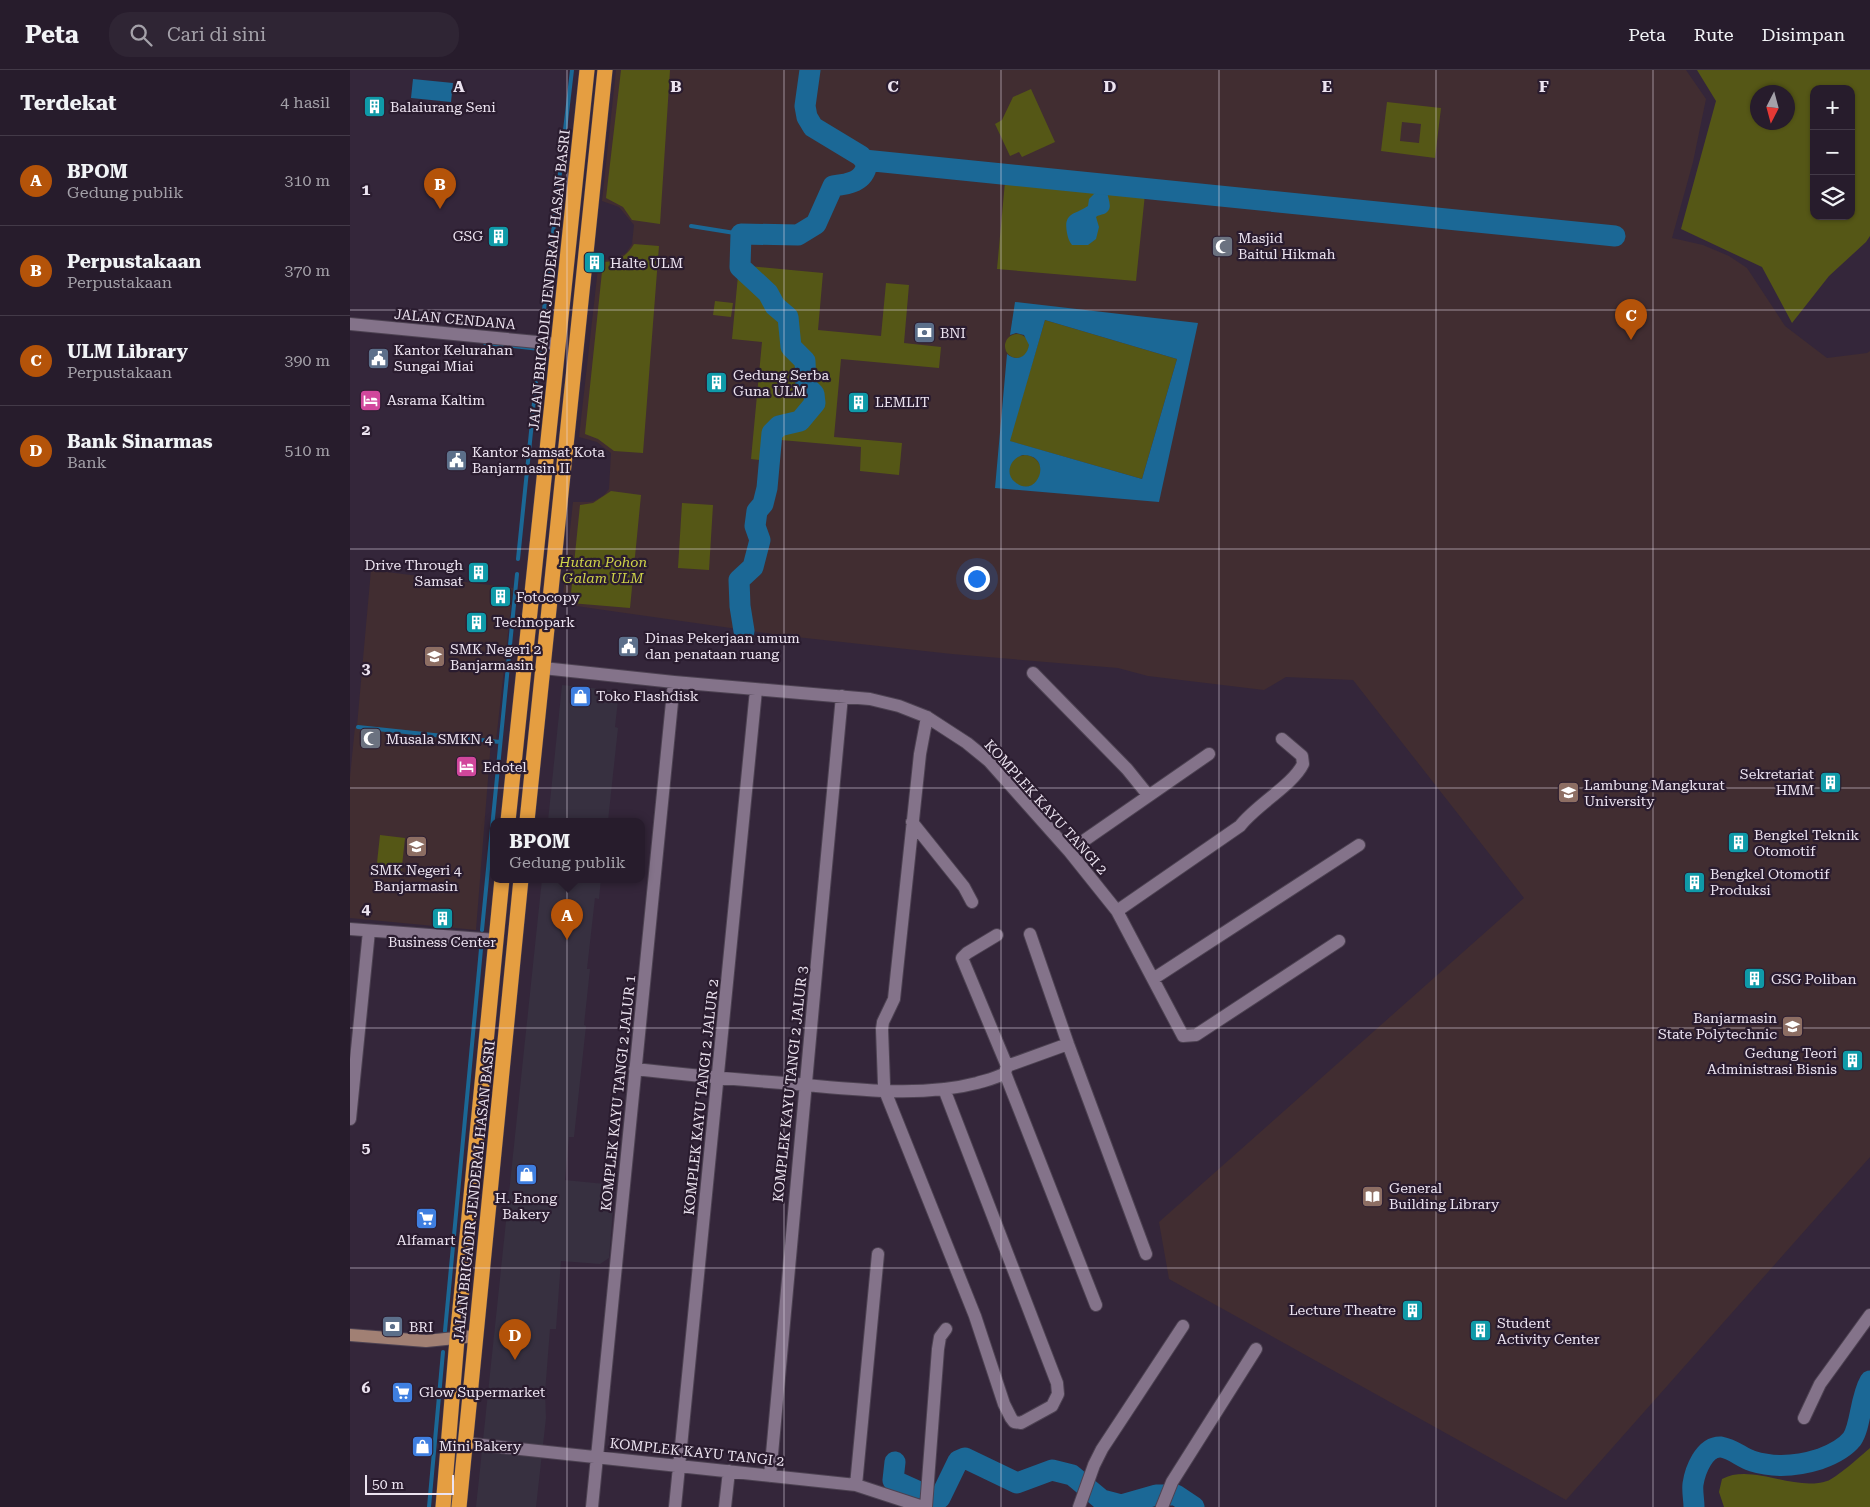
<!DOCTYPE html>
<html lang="id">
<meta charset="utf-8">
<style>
:root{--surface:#271c2c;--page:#2f2534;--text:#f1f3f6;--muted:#a4a1a9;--line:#433a48;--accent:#b45309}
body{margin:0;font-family:"Roboto Serif",serif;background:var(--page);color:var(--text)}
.controls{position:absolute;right:15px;top:15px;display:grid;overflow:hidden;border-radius:10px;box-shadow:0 1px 4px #0004}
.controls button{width:45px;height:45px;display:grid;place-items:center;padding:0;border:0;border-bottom:1px solid var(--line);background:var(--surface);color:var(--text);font:25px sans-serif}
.compass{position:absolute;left:1400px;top:15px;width:45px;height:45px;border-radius:50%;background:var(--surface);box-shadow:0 1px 4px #0004;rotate:186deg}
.scale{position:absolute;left:15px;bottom:12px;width:89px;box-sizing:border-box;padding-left:5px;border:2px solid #ece3f0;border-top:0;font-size:14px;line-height:18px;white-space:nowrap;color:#ece3f0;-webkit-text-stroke:4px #2a1c2f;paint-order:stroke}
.you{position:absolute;left:626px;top:508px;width:18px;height:18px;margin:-12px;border:4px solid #fff;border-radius:50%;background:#1a73e8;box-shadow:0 0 0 8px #1a73e833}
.badge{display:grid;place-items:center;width:32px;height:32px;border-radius:50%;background:var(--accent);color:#fff;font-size:16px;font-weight:700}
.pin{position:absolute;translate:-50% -41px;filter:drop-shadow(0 1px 2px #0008)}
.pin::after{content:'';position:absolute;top:26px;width:18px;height:15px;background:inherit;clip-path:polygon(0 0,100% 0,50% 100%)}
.popup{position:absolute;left:140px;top:748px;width:155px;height:65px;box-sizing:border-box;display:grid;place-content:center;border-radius:10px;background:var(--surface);filter:drop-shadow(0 1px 4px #0005);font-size:16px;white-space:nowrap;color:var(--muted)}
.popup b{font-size:19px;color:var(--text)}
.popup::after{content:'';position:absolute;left:50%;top:100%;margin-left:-10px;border:10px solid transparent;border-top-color:var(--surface)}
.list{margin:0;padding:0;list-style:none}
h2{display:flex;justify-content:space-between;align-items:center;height:65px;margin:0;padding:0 20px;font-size:21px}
h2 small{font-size:16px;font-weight:400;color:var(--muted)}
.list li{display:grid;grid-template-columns:32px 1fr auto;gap:15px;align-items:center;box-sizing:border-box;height:90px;padding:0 20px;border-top:1px solid var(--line)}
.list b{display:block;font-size:19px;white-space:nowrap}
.list p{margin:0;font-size:16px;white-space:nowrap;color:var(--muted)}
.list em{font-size:16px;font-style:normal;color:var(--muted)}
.icon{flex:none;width:28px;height:28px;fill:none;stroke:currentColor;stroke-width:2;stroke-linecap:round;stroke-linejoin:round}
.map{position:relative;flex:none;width:1520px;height:1437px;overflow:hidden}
header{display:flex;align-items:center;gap:30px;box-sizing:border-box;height:70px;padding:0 25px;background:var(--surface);border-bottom:1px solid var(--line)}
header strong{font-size:24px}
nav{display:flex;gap:28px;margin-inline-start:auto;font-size:18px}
.search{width:350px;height:45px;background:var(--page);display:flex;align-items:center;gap:12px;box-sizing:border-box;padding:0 18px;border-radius:20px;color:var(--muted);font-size:19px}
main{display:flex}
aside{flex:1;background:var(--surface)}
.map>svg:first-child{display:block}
.commercial{fill:#373040}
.education{fill:#412d31}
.green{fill:#555716;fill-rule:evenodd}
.water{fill:#1b6896;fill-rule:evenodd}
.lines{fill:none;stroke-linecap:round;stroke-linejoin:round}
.stream{stroke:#1b6896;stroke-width:4}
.river{stroke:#1b6896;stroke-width:21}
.street-casing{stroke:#4d4252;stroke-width:14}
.secondary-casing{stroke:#4d4252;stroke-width:14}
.highway-casing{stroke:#4d4252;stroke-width:16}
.street{stroke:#84738a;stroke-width:12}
.secondary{stroke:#a18074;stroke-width:12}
.highway{stroke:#e59e41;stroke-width:15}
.grid{fill:none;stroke:#ece3f0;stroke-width:1;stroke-opacity:0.55}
.labels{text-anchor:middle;stroke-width:4.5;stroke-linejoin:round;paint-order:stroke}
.poi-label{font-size:14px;fill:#ece3f0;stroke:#2a1c2f;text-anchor:start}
.street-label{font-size:14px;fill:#ece3f0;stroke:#2a1c2f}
.park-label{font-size:14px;font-style:italic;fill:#d0d449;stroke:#2a1c2f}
.grid-label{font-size:16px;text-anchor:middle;font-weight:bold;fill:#ece3f0;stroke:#2a1c2f;stroke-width:4.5;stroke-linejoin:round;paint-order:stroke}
</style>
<header>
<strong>Peta</strong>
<div class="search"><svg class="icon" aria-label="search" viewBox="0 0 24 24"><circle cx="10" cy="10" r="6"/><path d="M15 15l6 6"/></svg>Cari di sini</div>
<nav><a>Peta</a><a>Rute</a><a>Disimpan</a></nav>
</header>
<main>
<aside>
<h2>Terdekat<small>4 hasil</small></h2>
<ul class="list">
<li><span class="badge">A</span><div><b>BPOM</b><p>Gedung publik</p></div><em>310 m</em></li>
<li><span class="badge">B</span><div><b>Perpustakaan</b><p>Perpustakaan</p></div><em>370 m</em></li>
<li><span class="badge">C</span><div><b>ULM Library</b><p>Perpustakaan</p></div><em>390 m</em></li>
<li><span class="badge">D</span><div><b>Bank Sinarmas</b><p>Bank</p></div><em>510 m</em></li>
</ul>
</aside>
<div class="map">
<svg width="1520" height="1437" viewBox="0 0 1520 1437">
<rect width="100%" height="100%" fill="#34263a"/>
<path class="commercial" d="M212 615 269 621 265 657 268 658 258 751H198Z
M192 809H251L249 829 245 828 237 899H240L234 955 236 956 224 1067H219L215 1110 265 1115 259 1188 250 1194 211 1191 206 1259H200L195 1323 196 1348 186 1437H126Z"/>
<path class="education" d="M266 0H1336L1356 29 1343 92 1322 168 1353 175 1379 186 1397 198 1435 256 1477 288 1517 283 1520 281V1087L1216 1430 819 1209 809 1152 1174 828 1003 610 936 607 914 620 798 606 768 598 602 584 437 566 212 534 223 432H239L244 431 254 425 259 419 261 383 247 372 229 367 249 189 263 190 276 183 282 174 284 155 269 137 252 131Z
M21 500 163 518 146 671 7 656Z
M5 657 141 671 126 860 0 848V707Z"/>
<path class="green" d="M271 0H320L310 154 282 150 273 137 256 128Z
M1347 0H1520V166L1516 172 1479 206 1442 253 1412 197 1331 159 1366 31ZM1464 19H1501V146H1464ZM1408 22H1438V52H1408Z
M681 19 705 72 672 87 669 82 660 86 645 54 652 50 663 27Z
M1037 32 1091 38 1085 88 1031 81ZM1052 52 1071 54 1069 73 1050 71Z
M655 112 795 124 786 211 647 199Z
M284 174 309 176 293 383 264 381 248 369 235 364 253 192C268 192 277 186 284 174Z
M389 195 473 203 468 260 531 266 536 213 559 215 554 273 591 277 589 298 491 289 484 367 552 373 549 405 510 401 511 377 431 370 428 392 401 389 412 272 382 269Z
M365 231 383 233 381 247 363 245Z
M695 250 827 289 792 409 659 371Z
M655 276a12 12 0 1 1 24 0a12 12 0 1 1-24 0Z
M659 401a16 16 0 1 1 32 0a16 16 0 1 1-32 0Z
M261 421 291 425 280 538 220 533 230 435 243 433Z
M332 433 363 435 359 500 328 498Z
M30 765 55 768 51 805 26 802Z
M1520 1378V1437H1374L1369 1422 1372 1409C1402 1393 1444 1422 1477 1411 1485 1409 1512 1385 1520 1378Z"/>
<path class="water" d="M63 9 103 13 101 32 61 28Z
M751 119 757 120C757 128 765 139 754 144 751 145 748 145 746 147L749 157 746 169 738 175H722C719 171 718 168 717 163 713 142 725 145 738 136L739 129 744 124H748Z
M665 232 848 253 809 432 645 418 657 284C667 292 677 287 679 275L674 265 666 263 660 265ZM695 250 827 289 792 409 660 371ZM673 385C705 385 687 431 665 412 654 403 661 388 673 385Z"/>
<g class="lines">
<path class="stream" d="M341 156 391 164
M192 257 222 0
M135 273 190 279 188 301
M168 489 186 313
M8 657 150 672
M132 860 167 504
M95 1261 131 879
M79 1437 93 1282"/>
<path class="river" d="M514 90 1265 166
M394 561 390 536 389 510 403 497 410 470 405 456 407 441 413 434 417 418 422 363 429 356 450 351 465 333 464 324 456 316 455 291 441 277 438 247 425 236 418 223 390 197 391 164 448 165 466 154 483 116C499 114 514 112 517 94L511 86 463 57 457 47 455 36 460 0
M545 1392 543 1410 585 1429 590 1428 608 1391 615 1388 667 1413 702 1400 722 1405 752 1430 771 1435 806 1425H826L844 1437
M1344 1437C1344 1430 1342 1421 1343 1414 1345 1401 1354 1376 1371 1377 1383 1379 1391 1387 1402 1391 1424 1398 1448 1396 1470 1389 1481 1385 1494 1379 1502 1369 1511 1356 1510 1328 1520 1311"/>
<defs>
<path id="street" d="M0 254 208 274
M193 598 324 612 520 629 549 636 577 647 617 673 639 691 719 781 767 841 833 966 846 965 989 871
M683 603 777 699 798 725
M577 647 570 684 544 929 533 952 532 959 534 1014 535 1021 625 1246 654 1334 661 1348 664 1352 671 1353 702 1336 708 1324 707 1313 594 1019
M562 752 614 817 622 832
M719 781 859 684
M767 841 890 756C906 735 943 715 953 694L952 686 932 669
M0 859 146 870
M680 864 718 974 796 1184
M647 865 617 883 612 888 657 996
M803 909 1009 775
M285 999C338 1005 392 1010 445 1014 503 1019 570 1028 627 1013 637 1010 647 1008 655 1003L657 996 718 974
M655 1003 746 1235
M0 1049 19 861
M1454 1348 1470 1314 1520 1245
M114 1373 506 1415 573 1437
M420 1406C442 1146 468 886 492 626
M506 1415 528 1184
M242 1437 324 612
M325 1437 406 620
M375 1437 379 1401
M576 1437 588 1279 590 1267 596 1259
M729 1437 744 1395 752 1379 833 1256
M812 1437 822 1412 906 1279"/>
<path id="secondary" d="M0 1265 76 1271 125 1266"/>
<path id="highway" d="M158 751 237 0
M177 751 255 0
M93 1437 107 1269 152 809
M109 1437 171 809"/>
</defs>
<use href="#street" class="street-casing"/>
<use href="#secondary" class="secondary-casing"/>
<use href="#highway" class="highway-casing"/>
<use href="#street" class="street"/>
<use href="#secondary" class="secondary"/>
<use href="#highway" class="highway"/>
</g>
<path class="grid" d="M217 0V1437M434 0V1437M651 0V1437M869 0V1437M1086 0V1437M1303 0V1437M0 240H1520M0 479H1520M0 718H1520M0 958H1520M0 1198H1520"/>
<defs>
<symbol id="building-square" viewBox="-11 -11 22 22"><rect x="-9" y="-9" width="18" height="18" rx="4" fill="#0f9aa8" stroke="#2a1c2f"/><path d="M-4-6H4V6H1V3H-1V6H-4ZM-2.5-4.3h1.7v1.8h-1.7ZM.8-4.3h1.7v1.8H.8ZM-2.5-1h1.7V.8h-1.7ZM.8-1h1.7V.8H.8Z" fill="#fff"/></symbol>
<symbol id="mosque-square" viewBox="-11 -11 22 22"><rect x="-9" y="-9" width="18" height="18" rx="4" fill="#6b7280" stroke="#2a1c2f"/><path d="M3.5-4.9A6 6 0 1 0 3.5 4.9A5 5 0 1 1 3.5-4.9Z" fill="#fff"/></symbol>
<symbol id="bank-square" viewBox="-11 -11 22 22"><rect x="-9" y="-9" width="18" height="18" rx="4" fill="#5c6f8a" stroke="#2a1c2f"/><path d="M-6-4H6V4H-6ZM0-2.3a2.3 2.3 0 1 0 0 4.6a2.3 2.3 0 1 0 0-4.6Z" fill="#fff"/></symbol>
<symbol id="civic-square" viewBox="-11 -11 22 22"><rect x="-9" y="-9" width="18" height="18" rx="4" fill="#5c6f8a" stroke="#2a1c2f"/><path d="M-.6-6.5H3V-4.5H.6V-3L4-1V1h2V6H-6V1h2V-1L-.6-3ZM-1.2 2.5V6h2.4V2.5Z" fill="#fff"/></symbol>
<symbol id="hotel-square" viewBox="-11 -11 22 22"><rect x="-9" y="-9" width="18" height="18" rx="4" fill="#d1479c" stroke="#2a1c2f"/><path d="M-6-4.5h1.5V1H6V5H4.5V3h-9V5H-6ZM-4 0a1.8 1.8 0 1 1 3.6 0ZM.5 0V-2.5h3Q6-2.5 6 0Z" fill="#fff"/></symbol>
<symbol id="school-square" viewBox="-11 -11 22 22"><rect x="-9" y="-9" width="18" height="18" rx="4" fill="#8d6e63" stroke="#2a1c2f"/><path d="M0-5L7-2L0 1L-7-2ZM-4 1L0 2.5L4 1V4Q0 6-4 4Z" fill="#fff"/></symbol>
<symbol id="shop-square" viewBox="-11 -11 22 22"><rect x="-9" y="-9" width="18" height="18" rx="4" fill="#3f7fe0" stroke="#2a1c2f"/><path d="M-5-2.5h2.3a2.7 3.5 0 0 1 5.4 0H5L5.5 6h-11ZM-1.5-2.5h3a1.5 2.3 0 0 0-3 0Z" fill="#fff"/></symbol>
<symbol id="university-square" viewBox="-11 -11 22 22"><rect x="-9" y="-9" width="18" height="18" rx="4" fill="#8d6e63" stroke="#2a1c2f"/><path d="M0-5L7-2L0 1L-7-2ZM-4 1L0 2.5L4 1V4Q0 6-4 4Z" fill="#fff"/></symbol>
<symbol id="library-square" viewBox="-11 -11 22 22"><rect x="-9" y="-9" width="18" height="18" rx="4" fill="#8d6e63" stroke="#2a1c2f"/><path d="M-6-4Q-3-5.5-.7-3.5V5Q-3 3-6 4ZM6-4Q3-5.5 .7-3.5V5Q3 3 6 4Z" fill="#fff"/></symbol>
<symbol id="supermarket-square" viewBox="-11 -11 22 22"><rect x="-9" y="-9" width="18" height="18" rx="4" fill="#3f7fe0" stroke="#2a1c2f"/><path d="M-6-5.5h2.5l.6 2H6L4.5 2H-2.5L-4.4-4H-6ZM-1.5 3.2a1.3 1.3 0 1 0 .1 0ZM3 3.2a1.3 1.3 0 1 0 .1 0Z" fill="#fff"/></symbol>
</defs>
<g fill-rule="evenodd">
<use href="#building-square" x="12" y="24" width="25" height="25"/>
<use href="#building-square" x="136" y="154" width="25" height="25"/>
<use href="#mosque-square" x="860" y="164" width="25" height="25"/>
<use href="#building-square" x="232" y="180" width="25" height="25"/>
<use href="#bank-square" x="562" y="250" width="25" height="25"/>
<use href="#civic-square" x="16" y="276" width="25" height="25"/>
<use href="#building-square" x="354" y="300" width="25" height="25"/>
<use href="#hotel-square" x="8" y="318" width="25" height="25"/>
<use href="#building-square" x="496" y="320" width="25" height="25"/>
<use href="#civic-square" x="94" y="378" width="25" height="25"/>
<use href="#building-square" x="116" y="490" width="25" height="25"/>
<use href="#building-square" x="138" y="514" width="25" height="25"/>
<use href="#building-square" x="114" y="540" width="25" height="25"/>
<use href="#civic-square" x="266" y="564" width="25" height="25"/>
<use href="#school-square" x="72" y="574" width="25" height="25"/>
<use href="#shop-square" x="218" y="614" width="25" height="25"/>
<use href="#mosque-square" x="8" y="656" width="25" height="25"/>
<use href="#hotel-square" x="104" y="684" width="25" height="25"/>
<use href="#building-square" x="1468" y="700" width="25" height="25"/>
<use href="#university-square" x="1206" y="710" width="25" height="25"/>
<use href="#building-square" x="1376" y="760" width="25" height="25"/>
<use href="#school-square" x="54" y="764" width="25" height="25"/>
<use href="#building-square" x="1332" y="800" width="25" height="25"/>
<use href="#building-square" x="80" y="836" width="25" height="25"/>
<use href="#building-square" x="1392" y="896" width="25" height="25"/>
<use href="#university-square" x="1430" y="944" width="25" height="25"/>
<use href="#building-square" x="1490" y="978" width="25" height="25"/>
<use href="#shop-square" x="164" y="1092" width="25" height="25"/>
<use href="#library-square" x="1010" y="1114" width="25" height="25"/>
<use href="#supermarket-square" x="64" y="1136" width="25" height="25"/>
<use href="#building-square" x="1050" y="1228" width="25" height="25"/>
<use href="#bank-square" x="30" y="1244" width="25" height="25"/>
<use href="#building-square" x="1118" y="1248" width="25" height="25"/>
<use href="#supermarket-square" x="40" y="1310" width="25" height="25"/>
<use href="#shop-square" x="60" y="1364" width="25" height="25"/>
</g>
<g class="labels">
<g class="poi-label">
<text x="40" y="42">Balaiurang Seni</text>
<text x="133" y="171" text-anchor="end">GSG</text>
<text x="888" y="173">Masjid<tspan x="888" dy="16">Baitul Hikmah</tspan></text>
<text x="260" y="198">Halte ULM</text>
<text x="590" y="268">BNI</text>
<text x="44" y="285">Kantor Kelurahan<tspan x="44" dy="16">Sungai Miai</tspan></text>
<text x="383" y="310">Gedung Serba<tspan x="383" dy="16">Guna ULM</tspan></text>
<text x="37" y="335">Asrama Kaltim</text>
<text x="525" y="337">LEMLIT</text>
<text x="122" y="387">Kantor Samsat Kota<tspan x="122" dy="16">Banjarmasin II</tspan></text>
<text x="113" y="500" text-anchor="end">Drive Through<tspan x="113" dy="16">Samsat</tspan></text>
<text x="166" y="532">Fotocopy</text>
<text x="143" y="557">Technopark</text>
<text x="295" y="573">Dinas Pekerjaan umum<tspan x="295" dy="16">dan penataan ruang</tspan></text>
<text x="100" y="584">SMK Negeri 2<tspan x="100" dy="16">Banjarmasin</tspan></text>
<text x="246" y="631">Toko Flashdisk</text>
<text x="36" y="674">Musala SMKN 4</text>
<text x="133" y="702">Edotel</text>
<text x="1464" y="709" text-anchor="end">Sekretariat<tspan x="1464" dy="16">HMM</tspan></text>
<text x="1234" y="720">Lambung Mangkurat<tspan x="1234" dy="16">University</tspan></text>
<text x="1404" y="770">Bengkel Teknik<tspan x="1404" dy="16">Otomotif</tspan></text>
<text x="66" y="805" text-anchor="middle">SMK Negeri 4<tspan x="66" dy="16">Banjarmasin</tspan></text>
<text x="1360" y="809">Bengkel Otomotif<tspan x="1360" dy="16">Produksi</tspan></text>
<text x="92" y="877" text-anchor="middle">Business Center</text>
<text x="1421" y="914">GSG Poliban</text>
<text x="1427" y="953" text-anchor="end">Banjarmasin<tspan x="1427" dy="16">State Polytechnic</tspan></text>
<text x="1487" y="988" text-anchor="end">Gedung Teori<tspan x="1487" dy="16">Administrasi Bisnis</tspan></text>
<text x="1039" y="1123">General<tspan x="1039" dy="16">Building Library</tspan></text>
<text x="176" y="1133" text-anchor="middle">H. Enong<tspan x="176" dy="16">Bakery</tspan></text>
<text x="76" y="1175" text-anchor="middle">Alfamart</text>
<text x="1046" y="1245" text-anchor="end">Lecture Theatre</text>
<text x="1147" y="1258">Student<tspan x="1147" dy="16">Activity Center</tspan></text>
<text x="59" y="1262">BRI</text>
<text x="69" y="1327">Glow Supermarket</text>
<text x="89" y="1381">Mini Bakery</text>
</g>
<g class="street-label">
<text transform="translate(199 210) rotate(-84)" y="5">JALAN BRIGADIR JENDERAL HASAN BASRI</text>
<text transform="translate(105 249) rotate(5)" y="5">JALAN CENDANA</text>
<text transform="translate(696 737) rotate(48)" y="5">KOMPLEK KAYU TANGI 2</text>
<text transform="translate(440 1014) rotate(-84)" y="5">KOMPLEK KAYU TANGI 2 JALUR 3</text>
<text transform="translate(268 1023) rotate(-84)" y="5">KOMPLEK KAYU TANGI 2 JALUR 1</text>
<text transform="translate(351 1027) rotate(-84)" y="5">KOMPLEK KAYU TANGI 2 JALUR 2</text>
<text transform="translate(124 1121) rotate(-84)" y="5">JALAN BRIGADIR JENDERAL HASAN BASRI</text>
<text transform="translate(347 1382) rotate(6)" y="5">KOMPLEK KAYU TANGI 2</text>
</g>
<g class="park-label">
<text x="253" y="497">Hutan Pohon<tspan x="253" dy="16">Galam ULM</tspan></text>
</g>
</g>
<g class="grid-label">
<text x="109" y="22">A</text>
<text x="326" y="22">B</text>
<text x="543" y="22">C</text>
<text x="760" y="22">D</text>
<text x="977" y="22">E</text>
<text x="1194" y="22">F</text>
<text x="16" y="125">1</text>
<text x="16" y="365">2</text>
<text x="16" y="604">3</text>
<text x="16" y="844">4</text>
<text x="16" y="1083">5</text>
<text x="16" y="1323">6</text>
</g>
</svg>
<div class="controls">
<button>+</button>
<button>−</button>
<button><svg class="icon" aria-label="layers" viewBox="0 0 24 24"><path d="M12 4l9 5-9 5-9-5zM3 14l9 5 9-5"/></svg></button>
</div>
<svg class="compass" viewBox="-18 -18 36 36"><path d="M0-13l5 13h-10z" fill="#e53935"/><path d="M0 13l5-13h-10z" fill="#a4a1a9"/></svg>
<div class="scale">50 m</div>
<div class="you"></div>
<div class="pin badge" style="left:217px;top:870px">A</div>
<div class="popup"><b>BPOM</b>Gedung publik</div>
<div class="pin badge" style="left:90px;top:139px">B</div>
<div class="pin badge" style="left:1281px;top:270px">C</div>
<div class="pin badge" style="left:165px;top:1290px">D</div>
</div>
</main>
